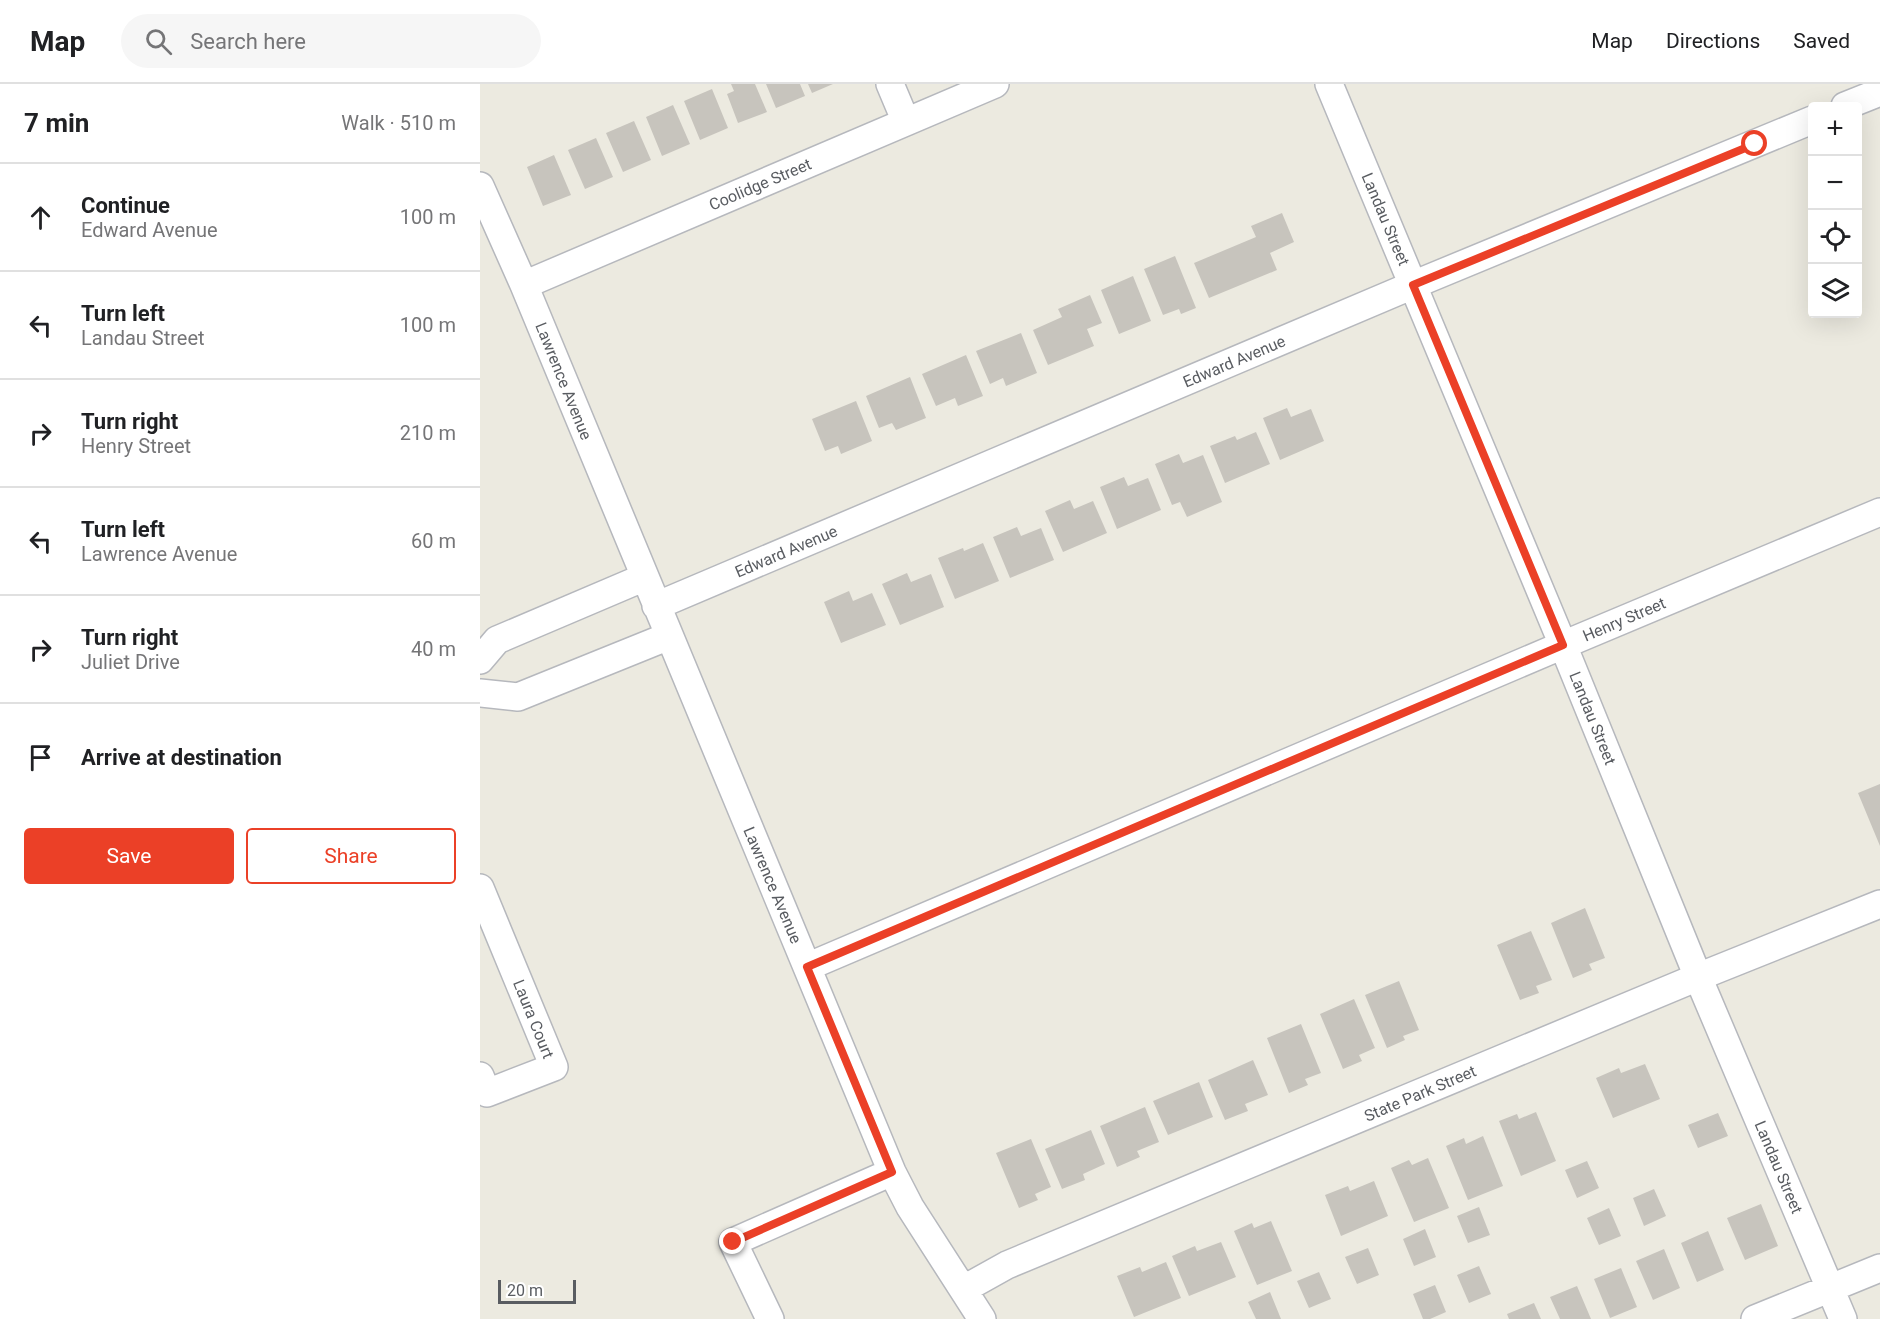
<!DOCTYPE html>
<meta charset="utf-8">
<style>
:root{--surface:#fff;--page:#f6f6f6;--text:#202124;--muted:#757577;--line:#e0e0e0;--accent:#eb4027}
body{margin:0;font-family:Roboto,sans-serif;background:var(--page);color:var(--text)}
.controls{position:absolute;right:18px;top:18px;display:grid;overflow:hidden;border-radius:6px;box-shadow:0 6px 24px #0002}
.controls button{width:54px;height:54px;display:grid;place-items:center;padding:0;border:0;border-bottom:2px solid var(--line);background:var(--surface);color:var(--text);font:30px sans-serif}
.scale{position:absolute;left:18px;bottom:15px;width:78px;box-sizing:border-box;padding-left:6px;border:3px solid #595c61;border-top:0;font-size:16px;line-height:21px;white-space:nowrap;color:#595c61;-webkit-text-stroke:4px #fff;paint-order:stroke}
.stop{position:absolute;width:18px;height:18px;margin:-14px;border:4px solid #eb4027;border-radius:50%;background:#fff}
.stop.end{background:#eb4027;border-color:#fff;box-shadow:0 2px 6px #0008}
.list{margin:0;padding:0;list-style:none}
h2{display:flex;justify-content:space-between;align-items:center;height:78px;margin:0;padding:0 24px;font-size:26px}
h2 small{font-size:20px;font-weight:400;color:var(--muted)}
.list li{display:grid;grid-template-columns:39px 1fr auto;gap:18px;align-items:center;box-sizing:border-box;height:108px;padding:0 24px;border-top:2px solid var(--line)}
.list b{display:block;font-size:22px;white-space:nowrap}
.list p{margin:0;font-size:20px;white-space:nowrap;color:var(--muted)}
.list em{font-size:20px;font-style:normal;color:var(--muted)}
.actions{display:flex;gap:12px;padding:18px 24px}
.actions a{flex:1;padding:14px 0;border:2px solid var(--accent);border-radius:6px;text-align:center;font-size:21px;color:var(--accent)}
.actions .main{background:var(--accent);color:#fff}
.icon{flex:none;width:33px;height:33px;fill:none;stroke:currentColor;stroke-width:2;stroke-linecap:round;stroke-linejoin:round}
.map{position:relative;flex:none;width:1400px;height:1235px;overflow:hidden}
header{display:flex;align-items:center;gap:36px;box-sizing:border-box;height:84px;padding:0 30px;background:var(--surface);border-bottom:2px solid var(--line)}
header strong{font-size:28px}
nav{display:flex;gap:33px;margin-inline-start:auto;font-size:21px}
.search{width:420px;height:54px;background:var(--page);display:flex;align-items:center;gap:15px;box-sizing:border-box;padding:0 21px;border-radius:33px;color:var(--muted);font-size:22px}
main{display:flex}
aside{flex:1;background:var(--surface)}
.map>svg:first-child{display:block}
.building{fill:#c7c4bd}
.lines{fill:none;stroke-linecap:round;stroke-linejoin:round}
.minor-casing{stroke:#b6b8bd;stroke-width:30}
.minor{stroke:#fff;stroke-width:27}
.route{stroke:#eb4027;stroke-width:8}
.labels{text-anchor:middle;stroke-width:4.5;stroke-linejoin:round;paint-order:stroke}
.street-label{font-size:16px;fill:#595c61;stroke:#fff}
</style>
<header>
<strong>Map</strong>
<div class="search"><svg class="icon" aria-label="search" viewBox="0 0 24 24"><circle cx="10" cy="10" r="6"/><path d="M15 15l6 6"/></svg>Search here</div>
<nav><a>Map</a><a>Directions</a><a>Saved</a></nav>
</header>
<main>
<aside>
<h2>7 min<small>Walk · 510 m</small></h2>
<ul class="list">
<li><svg class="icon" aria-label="ahead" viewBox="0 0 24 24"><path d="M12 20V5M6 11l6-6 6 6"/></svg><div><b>Continue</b><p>Edward Avenue</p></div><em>100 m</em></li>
<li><svg class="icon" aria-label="left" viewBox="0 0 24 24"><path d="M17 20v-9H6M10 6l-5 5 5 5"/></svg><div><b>Turn left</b><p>Landau Street</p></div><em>100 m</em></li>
<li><svg class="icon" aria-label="right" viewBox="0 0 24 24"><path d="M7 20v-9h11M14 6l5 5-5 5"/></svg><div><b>Turn right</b><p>Henry Street</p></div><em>210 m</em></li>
<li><svg class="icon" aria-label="left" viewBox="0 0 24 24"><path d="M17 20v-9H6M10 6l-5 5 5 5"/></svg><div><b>Turn left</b><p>Lawrence Avenue</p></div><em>60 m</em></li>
<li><svg class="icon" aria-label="right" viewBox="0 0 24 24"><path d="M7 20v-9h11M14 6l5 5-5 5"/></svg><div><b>Turn right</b><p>Juliet Drive</p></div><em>40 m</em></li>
<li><svg class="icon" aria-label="arrive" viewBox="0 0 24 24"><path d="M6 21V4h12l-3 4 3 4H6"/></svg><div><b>Arrive at destination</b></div></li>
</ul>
<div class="actions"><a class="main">Save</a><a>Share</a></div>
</aside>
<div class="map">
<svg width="1400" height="1235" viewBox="0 0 1400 1235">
<rect width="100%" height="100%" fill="#eceae0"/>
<path class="building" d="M251 0H275L287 28 258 39 247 10 254 7Z
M286 0H320L325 12 296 24Z
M328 0H353L332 9Z
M232 5 248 44 220 56 204 17Z
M193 21 210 60 182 72 166 33Z
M154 37 171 76 143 88 126 49Z
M116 54 133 93 105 105 88 66Z
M74 71 91 111 63 122 47 83Z
M802 129 814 158 790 169 797 186 729 214 714 179 776 153 771 142Z
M695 172 716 224 701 230 699 225 683 231 664 185Z
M653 192 671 237 639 250 621 206Z
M610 211 622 239 607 245 614 262 568 281 553 246 582 233 578 225Z
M541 249 557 289 526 302 523 294 510 300 496 267Z
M486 271 503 312 478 322 475 314 456 322 442 290Z
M430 293 446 334 416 346 412 339 399 344 386 312Z
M376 317 392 357 361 370 358 362 345 367 332 335Z
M807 324 811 333 831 325 844 357 800 376 783 334Z
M776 348 790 380 745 399 730 362 755 352 757 356Z
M699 370 703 379 723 371 742 418 707 433 700 418 692 421 675 380Z
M644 393 648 402 668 394 681 426 637 445 620 403Z
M590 416 594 425 613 417 627 449 583 468 565 427Z
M537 443 541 452 561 444 574 476 530 494 513 453Z
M503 459 519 497 475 515 458 474 483 464 484 467Z
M427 489 431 498 451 490 464 523 420 541 402 500Z
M369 507 373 517 392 509 406 541 361 559 344 518Z
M1400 700V762L1378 709Z
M1105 824 1125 874 1109 880 1112 886 1093 894 1071 839Z
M1051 847 1072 896 1056 902 1059 909 1040 916 1017 861Z
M919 897 939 946 923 952 925 956 907 964 885 911Z
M874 915 895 964 879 971 882 977 863 985 840 930Z
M821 940 841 989 825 995 828 1001 809 1009 787 954Z
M773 976 788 1011 765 1020 768 1027 745 1036 728 996Z
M1165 980 1180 1015 1133 1034 1116 994 1139 984 1141 989Z
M719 998 733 1033 688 1051 673 1017Z
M665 1023 679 1058 657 1067 660 1073 637 1083 620 1042Z
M1056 1028 1076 1077 1041 1092 1019 1037 1037 1030 1039 1035Z
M1238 1029 1248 1052 1218 1064 1208 1041Z
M611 1046 625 1080 603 1090 605 1096 582 1105 565 1065Z
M1003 1052 1023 1102 988 1116 966 1062 984 1054 986 1060Z
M551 1055 571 1103 555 1110 558 1116 539 1124 516 1069Z
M948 1074 969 1124 934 1138 911 1084 929 1076 932 1081Z
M1107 1077 1119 1104 1097 1114 1085 1086Z
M894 1097 908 1132 861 1152 845 1111 868 1102 870 1107Z
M1174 1105 1186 1132 1164 1142 1153 1114Z
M1281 1120 1298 1162 1265 1176 1247 1134Z
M999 1123 1010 1151 988 1159 977 1132Z
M1129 1124 1141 1152 1119 1161 1107 1134Z
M791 1137 812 1187 777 1201 754 1147 772 1139 774 1144Z
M945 1145 956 1173 934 1182 923 1155Z
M1228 1147 1244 1186 1217 1198 1201 1159Z
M741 1158 756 1193 709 1212 692 1172 715 1162 717 1167Z
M888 1164 899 1191 877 1200 865 1173Z
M1184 1165 1200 1204 1173 1216 1156 1177Z
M686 1178 701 1214 654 1233 637 1192 660 1183 662 1188Z
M999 1182 1011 1210 989 1219 977 1191Z
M1141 1184 1157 1223 1130 1234 1114 1195Z
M839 1188 851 1215 829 1224 817 1197Z
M955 1201 966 1228 950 1235H943L933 1210Z
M1097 1202 1111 1235H1080L1070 1213Z
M790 1208 801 1235H776L768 1218Z
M1054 1219 1061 1235H1029L1027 1230Z"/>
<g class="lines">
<defs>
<path id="minor" d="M410 0 426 38
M849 0 1083 561 1218 893 1363 1235
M1365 22 1400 8
M0 102 44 201 412 1088 430 1123 502 1235
M44 201 515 0
M176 522 933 201 1332 36
M0 576 17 556 165 493
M0 609 38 613 189 552
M0 804 74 983 7 1009 0 992
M327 883 1083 561 1400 428
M484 1205 527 1181 1218 893 1400 820
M290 1235 253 1158 412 1088
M1275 1235 1400 1184"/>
</defs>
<use href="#minor" class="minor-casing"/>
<use href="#minor" class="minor"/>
</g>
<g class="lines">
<path class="route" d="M253 1158 412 1088 327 883 1083 561 933 201 1275 60"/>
</g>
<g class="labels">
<g class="street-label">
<text transform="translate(280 100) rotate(-23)" y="6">Coolidge Street</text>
<text transform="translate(906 135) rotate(67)" y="6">Landau Street</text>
<text transform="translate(754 277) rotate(-23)" y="6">Edward Avenue</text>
<text transform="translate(84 297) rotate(68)" y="6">Lawrence Avenue</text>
<text transform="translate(306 467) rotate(-23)" y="6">Edward Avenue</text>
<text transform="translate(1144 535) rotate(-23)" y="6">Henry Street</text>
<text transform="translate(1113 634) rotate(68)" y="6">Landau Street</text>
<text transform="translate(293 801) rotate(67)" y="6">Lawrence Avenue</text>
<text transform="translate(54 935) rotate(68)" y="6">Laura Court</text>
<text transform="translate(940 1009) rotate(-23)" y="6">State Park Street</text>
<text transform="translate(1299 1083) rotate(67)" y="6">Landau Street</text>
</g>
</g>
</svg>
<div class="controls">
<button>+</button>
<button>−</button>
<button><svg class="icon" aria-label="locate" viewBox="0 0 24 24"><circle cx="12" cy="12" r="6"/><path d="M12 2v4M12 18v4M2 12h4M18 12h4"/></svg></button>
<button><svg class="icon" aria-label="layers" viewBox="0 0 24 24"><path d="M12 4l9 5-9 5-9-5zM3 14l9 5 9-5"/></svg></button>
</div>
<div class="scale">20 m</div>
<div class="stop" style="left:1275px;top:60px"></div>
<div class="stop end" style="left:253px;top:1158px"></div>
</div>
</main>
